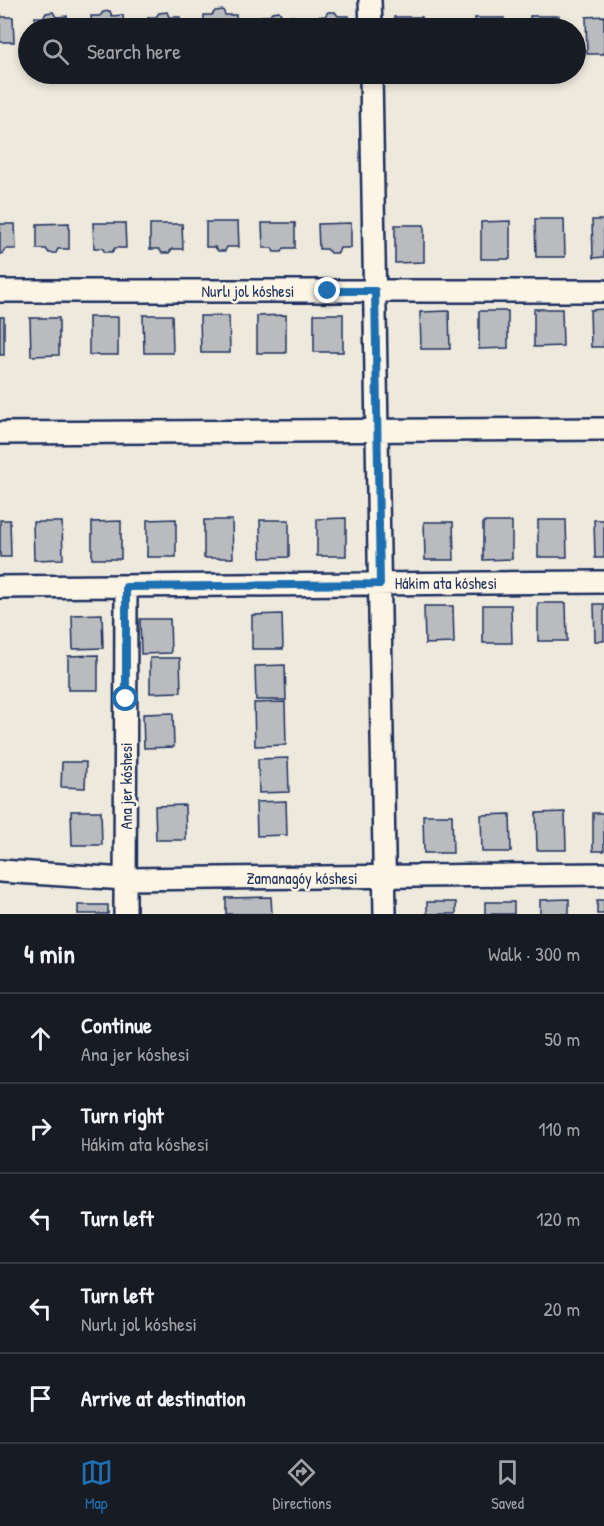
<!DOCTYPE html>
<meta charset="utf-8">
<style>
:root{--surface:#171b24;--page:#242831;--text:#f1f3f6;--muted:#9ea1a6;--line:#363941;--accent:#1f6fb2}
body{margin:0;font-family:"Patrick Hand",sans-serif;background:var(--page);color:var(--text)}
.stop{position:absolute;width:18px;height:18px;margin:-14px;border:4px solid #1f6fb2;border-radius:50%;background:#fff}
.stop.end{background:#1f6fb2;border-color:#fff;box-shadow:0 2px 6px #0008}
.list{margin:0;padding:0;list-style:none}
h2{display:flex;justify-content:space-between;align-items:center;height:78px;margin:0;padding:0 24px;font-size:26px}
h2 small{font-size:20px;font-weight:400;color:var(--muted)}
.list li{display:grid;grid-template-columns:39px 1fr auto;gap:18px;align-items:center;box-sizing:border-box;height:90px;padding:0 24px;border-top:2px solid var(--line)}
.list b{display:block;font-size:22px;white-space:nowrap}
.list p{margin:0;font-size:20px;white-space:nowrap;color:var(--muted)}
.list em{font-size:20px;font-style:normal;color:var(--muted)}
.icon{flex:none;width:33px;height:33px;fill:none;stroke:currentColor;stroke-width:2;stroke-linecap:round;stroke-linejoin:round}
.map{position:relative;flex:none;width:604px;height:914px;overflow:hidden}
.search{position:absolute;background:var(--surface);box-shadow:0 3px 9px #0003;left:18px;right:18px;top:18px;height:66px;display:flex;align-items:center;gap:15px;box-sizing:border-box;padding:0 21px;border-radius:33px;color:var(--muted);font-size:22px}
.sheet{height:528px;background:var(--surface)}
nav{display:flex;justify-content:space-around;align-items:center;box-sizing:border-box;height:84px;border-top:2px solid var(--line);background:var(--surface);font-size:16px;color:var(--muted)}
nav a{display:grid;justify-items:center;gap:3px}
nav .on{color:var(--accent)}
.map>svg:first-child{display:block}
.building{fill:#babbbe;stroke:#1b2f5e;stroke-width:1.5}
.lines{fill:none;stroke-linecap:round;stroke-linejoin:round}
.minor-casing{stroke:#1b2f5e;stroke-width:26}
.minor{stroke:#fcf5e5;stroke-width:21}
.route{stroke:#1f6fb2;stroke-width:8}
.labels{text-anchor:middle;stroke-width:5;stroke-linejoin:round;paint-order:stroke}
.street-label{font-size:16px;fill:#1b2f5e;stroke:#fcf5e5}
</style>
<div class="map">
<svg width="604" height="914" viewBox="0 0 604 914">
<rect width="100%" height="100%" fill="#eee9dd"/>
<filter id="ink" filterUnits="userSpaceOnUse"><feTurbulence type="fractalNoise" baseFrequency=".0167" numOctaves="2"/><feDisplacementMap in="SourceGraphic" scale="12" xChannelSelector="R" yChannelSelector="G"/><feConvolveMatrix kernelMatrix="1 2 1 2 8 2 1 2 1" color-interpolation-filters="sRGB"/></filter>
<g filter="url(#ink)">
<path class="building" d="M223 10 225 15H236V28H204V15H212L215 11Z
M110 11 112 16 123 15 124 28H92L91 16H100L103 12Z
M279 11 282 16H293V28H261V16H269L272 12Z
M53 12 56 17 67 16V28H35V17H44L46 13Z
M167 12 169 17H180V28H148V17H156L159 13Z
M328 12H335L338 16H349V28H317L316 17 325 16Z
M0 13 2 17H13L14 42H0Z
M530 16H559V28H530Z
M604 16V54H587L586 17Z
M394 17H422V28H394Z
M475 18H504V28H475Z
M535 219H564L565 257H536Z
M592 220H604V257L593 258Z
M510 221V259H481V222Z
M206 222H238L239 247H227L225 251H218L215 247H206Z
M69 223V249H58L56 253H49L46 249H37V224Z
M93 223H125L126 248H115L112 252H105L102 248H94Z
M262 223H295V248H284L282 252H274L272 248H263Z
M351 223V248H340L338 253H330L327 249H319L318 224Z
M0 224H15L16 249H5L2 254H0Z
M150 224H182L183 249H172L169 253H162L159 249H150Z
M395 225H424V262L395 263Z
M534 309H562L563 346 534 347Z
M604 309V347H591L590 310Z
M449 311 450 349H421L420 312Z
M479 311H508V348L479 349Z
M314 314H343V352H314Z
M143 315H172L173 353H144Z
M286 315V353H257V316Z
M200 316H229L230 353H201Z
M0 317H4V355H0Z
M89 317H118V355H89Z
M30 318H59V355L31 356Z
M346 518V556H317V519Z
M176 519V557H147V520Z
M0 520H10L11 557H0Z
M204 520H232L233 558H204Z
M260 520H289V557L261 558Z
M538 520H566L567 557H538Z
M594 520H604V558H595Z
M121 521V559H92V522Z
M33 522H62L63 559 34 560Z
M424 522H453L454 560H425Z
M483 522H512V559L483 560Z
M538 603H566L567 641H538Z
M594 604H604V641H595Z
M483 605H511L512 643H483Z
M424 606H453L454 643 425 644Z
M102 614 103 648 73 649 72 615Z
M282 614 283 649H252V615Z
M140 619H170L171 653 141 654Z
M98 655V690H68V656Z
M150 658H180L181 692 150 693Z
M285 665 286 700H256L255 666Z
M285 702 286 745 255 746 254 703Z
M173 713 174 747 144 748 143 714Z
M288 758 289 792 259 793 258 759Z
M62 762H86L85 788 61 787Z
M286 801 287 835 257 836 256 802Z
M185 805 186 840H156L155 806Z
M71 811H101L102 845H72Z
M565 812 566 850H537L536 813Z
M593 813H604V851H593Z
M510 814 511 852H482L481 815Z
M423 815H452L453 853H424Z
M271 897 272 914H226V898Z
M569 899V914H540V900Z
M597 900H604V914H597Z
M427 902H456V914H427Z
M485 902H514V914H485Z
M78 905H108V914H78Z"/>
<g class="lines">
<defs>
<path id="minor" d="M370 0 371 28
M371 74 385 914
M0 291H604
M0 433 604 429
M0 587 604 582
M0 871 125 879 604 874
M125 914 126 587"/>
</defs>
<use href="#minor" class="minor-casing"/>
<use href="#minor" class="minor"/>
</g>
</g>
<g class="lines" filter="url(#ink)">
<path class="route" d="M126 699V587L380 584 375 291H328"/>
</g>
<g class="labels">
<g class="street-label">
<text x="248" y="297">Nurlı jol kóshesi</text>
<text x="446" y="589">Hákim ata kóshesi</text>
<text transform="translate(126 786) rotate(-90)" y="6">Ana jer kóshesi</text>
<text x="302" y="884">Zamanagóy kóshesi</text>
</g>
</g>
</svg>
<div class="stop" style="left:126px;top:699px"></div>
<div class="stop end" style="left:328px;top:291px"></div>
<div class="search"><svg class="icon" aria-label="search" viewBox="0 0 24 24"><circle cx="10" cy="10" r="6"/><path d="M15 15l6 6"/></svg>Search here</div>
</div>
<section class="sheet">
<h2>4 min<small>Walk · 300 m</small></h2>
<ul class="list">
<li><svg class="icon" aria-label="ahead" viewBox="0 0 24 24"><path d="M12 20V5M6 11l6-6 6 6"/></svg><div><b>Continue</b><p>Ana jer kóshesi</p></div><em>50 m</em></li>
<li><svg class="icon" aria-label="right" viewBox="0 0 24 24"><path d="M7 20v-9h11M14 6l5 5-5 5"/></svg><div><b>Turn right</b><p>Hákim ata kóshesi</p></div><em>110 m</em></li>
<li><svg class="icon" aria-label="left" viewBox="0 0 24 24"><path d="M17 20v-9H6M10 6l-5 5 5 5"/></svg><div><b>Turn left</b></div><em>120 m</em></li>
<li><svg class="icon" aria-label="left" viewBox="0 0 24 24"><path d="M17 20v-9H6M10 6l-5 5 5 5"/></svg><div><b>Turn left</b><p>Nurlı jol kóshesi</p></div><em>20 m</em></li>
<li><svg class="icon" aria-label="arrive" viewBox="0 0 24 24"><path d="M6 21V4h12l-3 4 3 4H6"/></svg><div><b>Arrive at destination</b></div></li>
</ul>
</section>
<nav>
<a class="on"><svg class="icon" aria-label="map" viewBox="0 0 24 24"><path d="M3 6l6-2 6 2 6-2v14l-6 2-6-2-6 2zM9 4v14M15 6v14"/></svg>Map</a>
<a><svg class="icon" aria-label="directions" viewBox="0 0 24 24"><path d="M12 3l9 9-9 9-9-9zM9 14v-3h6M13 9l2 2-2 2"/></svg>Directions</a>
<a><svg class="icon" aria-label="saved" viewBox="0 0 24 24"><path d="M7 4h10v16l-5-4-5 4z"/></svg>Saved</a>
</nav>
